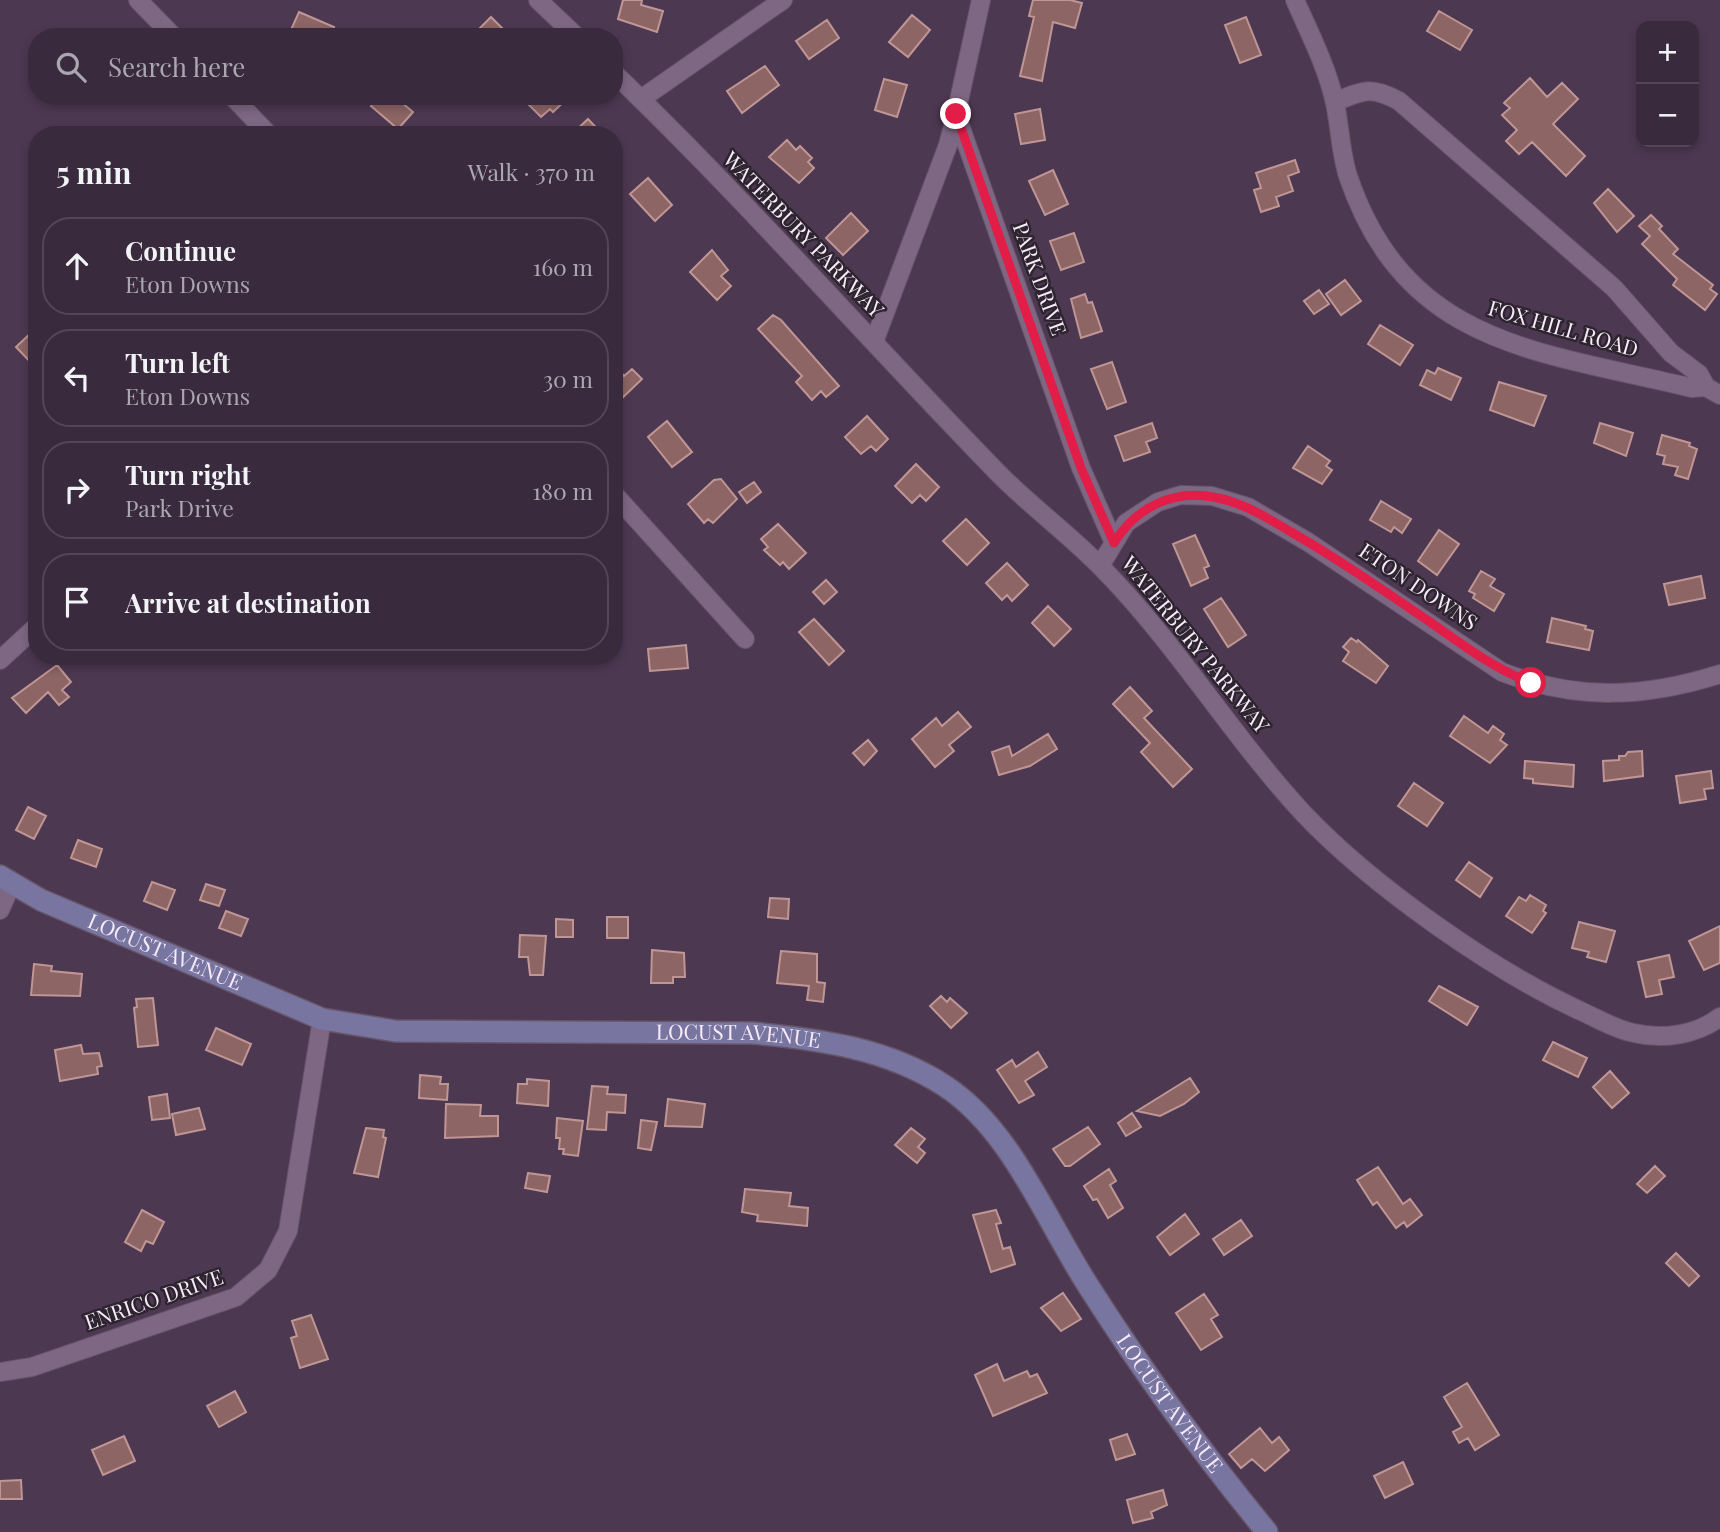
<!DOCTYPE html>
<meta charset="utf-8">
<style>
:root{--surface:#3a2a3e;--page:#453649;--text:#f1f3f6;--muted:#aba7b0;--line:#544658}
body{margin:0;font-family:"Playfair Display",serif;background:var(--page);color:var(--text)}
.controls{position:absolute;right:21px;top:21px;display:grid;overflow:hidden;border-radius:14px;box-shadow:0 4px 10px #0003}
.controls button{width:63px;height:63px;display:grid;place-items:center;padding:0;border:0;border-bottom:2px solid var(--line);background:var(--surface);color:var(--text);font:35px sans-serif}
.stop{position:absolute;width:21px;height:21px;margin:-16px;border:5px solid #e11d48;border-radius:50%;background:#fff}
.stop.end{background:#e11d48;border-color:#fff;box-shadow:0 2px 7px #0008}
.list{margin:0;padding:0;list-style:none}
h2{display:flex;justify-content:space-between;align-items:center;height:91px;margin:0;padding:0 28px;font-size:30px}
h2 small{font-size:23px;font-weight:400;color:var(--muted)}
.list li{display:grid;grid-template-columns:46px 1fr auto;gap:21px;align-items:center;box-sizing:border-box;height:98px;margin:0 14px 14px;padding:0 14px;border:2px solid var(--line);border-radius:28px}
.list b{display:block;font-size:26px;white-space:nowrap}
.list p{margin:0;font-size:23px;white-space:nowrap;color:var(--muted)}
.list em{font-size:23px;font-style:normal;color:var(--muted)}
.icon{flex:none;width:38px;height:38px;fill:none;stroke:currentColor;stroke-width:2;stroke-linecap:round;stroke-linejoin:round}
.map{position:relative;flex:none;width:1720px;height:1532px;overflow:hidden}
.search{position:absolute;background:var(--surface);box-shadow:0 4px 10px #0003;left:28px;top:28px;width:595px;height:77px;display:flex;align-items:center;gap:18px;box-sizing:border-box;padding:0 24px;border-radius:28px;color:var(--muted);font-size:26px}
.panel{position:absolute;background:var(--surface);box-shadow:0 4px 10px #0003;left:28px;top:126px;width:595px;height:539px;border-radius:28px}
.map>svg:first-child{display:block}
.building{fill:#8c6564;stroke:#c09695;stroke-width:2}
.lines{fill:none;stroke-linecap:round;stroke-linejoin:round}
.street-casing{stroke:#665469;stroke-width:20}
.secondary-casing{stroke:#665469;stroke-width:24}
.street{stroke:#7e6783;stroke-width:18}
.secondary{stroke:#7876a1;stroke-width:21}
.route{stroke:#e11d48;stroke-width:9}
.labels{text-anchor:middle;stroke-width:5;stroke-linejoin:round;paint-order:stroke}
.street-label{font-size:21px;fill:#f7eaf9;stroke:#2d242f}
</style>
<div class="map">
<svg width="1720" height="1532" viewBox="0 0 1720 1532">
<rect width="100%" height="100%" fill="#4d3852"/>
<path class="building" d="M623 0H642L641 5 663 11 657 32 618 19Z
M1033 0H1070L1082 3 1075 28 1053 22 1042 81 1020 76 1034 17 1029 16Z
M1439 11 1472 30 1460 50 1427 31Z
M299 12 334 27 329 37H302L290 32Z
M912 15 930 30 908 57 889 42Z
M491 17 511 37H471Z
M1246 17 1261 55 1240 63 1225 25Z
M827 20 839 38 809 59 796 41Z
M765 66 779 85 742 113 727 91Z
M1530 78 1547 97 1562 83 1578 99 1553 124 1585 156 1566 176 1532 142 1519 154 1506 141 1517 130 1502 115 1510 108 1504 103Z
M884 79 907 85 897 117 875 110Z
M379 96H394L413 112 398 129 371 106Z
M536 96H570L553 112 550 109 541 117 528 104Z
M1040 109 1045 140 1021 144 1015 114Z
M588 119 603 135H571Z
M787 140 796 150 800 146 812 158 808 162 814 168 799 183 769 157Z
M1295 160 1299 172 1288 176 1293 191 1276 197 1279 206 1261 212 1254 190 1261 188 1256 173Z
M1053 170 1068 204 1045 215 1029 181Z
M648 178 672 205 655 221 630 194Z
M1608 189 1634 216 1617 232 1594 203Z
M851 213 868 231 843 255 826 238Z
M1651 215 1662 226 1659 229 1678 249 1673 254 1713 285 1710 289 1717 294 1705 310 1673 285 1677 279 1642 244 1650 236 1639 226Z
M1074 233 1084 262 1061 270 1050 241Z
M712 250 728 270 721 276 731 286 717 300 690 272Z
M1345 280 1361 301 1341 315 1326 294Z
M1319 290 1329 304 1314 314 1304 301Z
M1085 294 1088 303 1092 302 1102 331 1081 338 1071 299Z
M773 315 781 320 839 386 826 397 821 391 812 400 796 382 802 376 758 329Z
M1380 325 1413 345 1400 365 1368 344Z
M37 327V369L16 347Z
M1112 362 1126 402 1107 409 1091 369Z
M614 365 624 376 632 369 642 379 614 406Z
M1438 368 1461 378 1451 400 1420 385 1427 370 1435 374Z
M1499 382 1546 396 1534 426 1490 410Z
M867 416 888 439 876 451 871 446 861 454 845 437Z
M667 421 692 452 672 467 648 437Z
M1152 423 1157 438 1146 442 1150 452 1124 461 1115 436Z
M1600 423 1633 433 1626 456 1594 443Z
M1662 435 1690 443 1689 446 1697 449 1688 479 1675 475 1678 467 1663 464 1665 456 1657 454Z
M1308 446 1330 461 1326 466 1332 470 1322 484 1293 468Z
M916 464 939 487 926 501 920 495 912 503 895 486Z
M721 479 737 499 713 523 708 519 704 523 688 504 714 480Z
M754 482 761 492 747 503 739 492Z
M1381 501 1411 519 1402 533 1394 527 1391 532 1370 520Z
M966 519 989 543 967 565 943 541Z
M778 524 806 553 789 569 783 562 780 565 764 550 768 547 761 539Z
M1439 530 1459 544 1437 575 1418 561Z
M1195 535 1209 566 1204 568 1208 578 1191 586 1173 544Z
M1007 563 1028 585 1012 601 1007 595 1002 600 986 583Z
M1481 571 1495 579 1490 586 1504 594 1494 611 1473 598 1475 594 1469 591Z
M1701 576 1705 598 1669 605 1664 584Z
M826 580 837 592 824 604 813 592Z
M1221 598 1246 635 1228 647 1204 609Z
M1048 606 1071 629 1054 646 1032 623Z
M1552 618 1586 626 1585 629 1593 631 1589 650 1547 642Z
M814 619 844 651 829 665 799 632Z
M1351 638 1357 642 1358 640 1388 666 1376 683 1343 661 1349 652 1343 647Z
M686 645 688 668 650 671 648 649Z
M57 665 71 682 62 690 69 697 59 705 48 692 26 713 12 698Z
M1130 687 1152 711 1144 718 1192 769 1173 787 1141 752 1150 743 1113 704Z
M958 712 971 727 949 745 954 751 935 767 912 739 936 718 942 726Z
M1464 716 1488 733 1493 726 1504 734 1500 740 1507 745 1490 763 1450 736Z
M1048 734 1057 749 1030 766 999 775 992 752 1009 746 1012 756Z
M868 740 877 751 864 765 853 753Z
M1642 751 1643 776 1604 781 1603 761 1619 760V756H1625L1628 752Z
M1525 761 1574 765 1573 787 1533 783V779L1524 778Z
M1711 771 1713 788 1704 789 1706 799 1680 803 1676 776Z
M1414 783 1443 803 1427 826 1398 806Z
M28 807 46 816 34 839 16 830Z
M78 840 102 849 96 867 71 858Z
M1469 862 1492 878 1480 897 1456 880Z
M152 882 175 890 167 910 144 901Z
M206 884 225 890 219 906 200 900Z
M1530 895 1546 905 1543 911 1546 913 1532 933 1506 916 1519 897 1526 901Z
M770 898 789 899 788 919 768 917Z
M226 911 248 919 241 936 219 928Z
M607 917H628V938H607Z
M556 919 573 920V937H556Z
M1579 922 1615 931 1606 962 1587 957 1589 952 1572 948Z
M1720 926V963L1704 970 1689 941Z
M520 935 546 936 543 975H530L528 957H519Z
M652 950 684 953 685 977H673V983H651Z
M781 951 817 954V982L825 983 823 1002 807 1000 809 986 777 983Z
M1669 955 1674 977 1659 980 1662 994 1646 997 1638 962Z
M34 964 52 966 51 971 82 974 80 996 31 995Z
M1439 986 1478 1007 1467 1025 1429 1001Z
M941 996 947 1002 950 998 967 1013 951 1028 930 1006Z
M153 998 158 1045 138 1047 134 1008 137 1007 136 999Z
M216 1028 251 1044 242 1065 206 1050Z
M1553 1042 1587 1058 1578 1077 1543 1060Z
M81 1045 83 1054 99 1053 102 1066 97 1067 98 1074 60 1081 55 1050Z
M1038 1052 1047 1067 1025 1081 1034 1095 1019 1103 997 1070 1012 1060 1016 1067Z
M1610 1071 1629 1093 1612 1108 1593 1087Z
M420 1075 441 1077 440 1084H448L447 1100 419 1098Z
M1190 1078 1199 1092 1184 1104 1160 1116 1137 1111Z
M527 1079 549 1081 548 1106 517 1103 518 1084H527Z
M592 1086 608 1087 607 1094 626 1095 625 1113 607 1112 606 1130 587 1129Z
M167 1094 170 1118 152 1120 149 1097Z
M668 1099 705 1104 702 1127 665 1126Z
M446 1104 481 1105 480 1116H498V1136L445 1138Z
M199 1108 205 1129 176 1135 172 1114Z
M1132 1113 1141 1127 1126 1136 1118 1123Z
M557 1118 583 1121 578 1156 563 1154 564 1149H559L560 1138H556Z
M641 1120 657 1122 651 1150 638 1148Z
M1088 1127 1100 1144 1070 1166H1065L1053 1149Z
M366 1128 384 1130 383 1137 386 1138 378 1177 354 1173Z
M911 1128 925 1139 918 1147 925 1153 917 1163 895 1145Z
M1655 1166 1665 1176 1647 1193 1637 1184Z
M1378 1167 1403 1204 1410 1199 1422 1215 1407 1227 1404 1222 1396 1228 1377 1202 1373 1205 1357 1180Z
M1109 1169 1116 1181 1110 1185 1123 1208 1108 1218 1097 1199 1093 1200 1084 1186Z
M528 1173 550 1176 547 1192 525 1188Z
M745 1189 791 1193 789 1206 808 1208 807 1226 757 1221 758 1215 742 1212Z
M142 1210 164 1222 153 1244 146 1241 141 1251 125 1242Z
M996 1210 1001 1223 996 1224 1003 1249 1010 1247 1015 1264 991 1272 973 1215Z
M1185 1214 1199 1234 1170 1255 1157 1237Z
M1241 1220 1252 1236 1224 1255 1213 1239Z
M1676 1253 1699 1276 1689 1286 1666 1263Z
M1063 1293 1081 1319 1061 1331 1041 1308Z
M1204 1294 1218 1315 1211 1319 1222 1337 1201 1350 1176 1313Z
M311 1315 328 1359 300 1368 291 1338 297 1336 292 1321Z
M997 1364 1004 1381 1027 1371 1030 1377 1037 1374 1047 1393 993 1416 975 1375Z
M1467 1383 1499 1435 1475 1450 1468 1438 1459 1443 1453 1432 1462 1427 1444 1397Z
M235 1391 246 1412 219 1427 207 1406Z
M1260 1428 1272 1443 1279 1437 1289 1450 1265 1471 1252 1459 1241 1468 1229 1454Z
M1127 1434 1135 1454 1116 1460 1110 1440Z
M124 1436 135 1461 103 1475 92 1450Z
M1403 1462 1413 1484 1385 1498 1374 1476Z
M21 1480 22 1499H0V1481Z
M1163 1490 1167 1505 1151 1512 1153 1518 1133 1523 1127 1500Z"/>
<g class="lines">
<defs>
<path id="street" d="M138 0 174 37
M538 0 577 37
M981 0 956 114 1081 468 1114 543
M1295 0C1309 32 1326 65 1334 99 1340 123 1340 151 1348 176 1406 347 1540 351 1692 388L1706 387
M614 73C748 202 871 343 1001 476 1033 508 1070 535 1102 568 1176 643 1231 735 1303 813 1371 885 1494 972 1585 1013 1600 1020 1617 1030 1634 1033 1662 1040 1697 1035 1720 1017
M232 96 269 135
M641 99 783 0
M1335 102C1364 90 1371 86 1399 101L1614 288 1671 353 1699 374 1706 387 1720 395
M874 342 948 145 956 114
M614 494 745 639
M1100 566 1126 523 1158 502 1181 495 1212 496 1248 507 1308 542 1502 672C1577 701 1644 698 1720 674
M0 660 37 626
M0 910 12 883
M0 1372 32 1367 236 1297 268 1270 288 1231 322 1019"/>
<g id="secondary">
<path id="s1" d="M0 876 41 900 322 1019 395 1031 752 1033C818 1039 887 1048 945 1086 1012 1130 1046 1221 1089 1287 1143 1372 1203 1454 1267 1532"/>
</g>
</defs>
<use href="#street" class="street-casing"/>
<use href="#secondary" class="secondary-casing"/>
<use href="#street" class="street"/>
<use href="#secondary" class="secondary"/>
</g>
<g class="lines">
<path class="route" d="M956 114 1081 468 1114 543C1135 509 1171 489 1213 497 1242 502 1266 517 1291 532 1339 559 1384 591 1430 622 1463 645 1493 668 1531 683"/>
</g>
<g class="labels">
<g class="street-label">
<text transform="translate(803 235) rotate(46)" y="7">WATERBURY PARKWAY</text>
<text transform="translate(1039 279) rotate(70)" y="7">PARK DRIVE</text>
<text transform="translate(1563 329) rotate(16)" y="7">FOX HILL ROAD</text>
<text transform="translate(1418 587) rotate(34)" y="7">ETON DOWNS</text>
<text transform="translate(1195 645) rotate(51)" y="7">WATERBURY PARKWAY</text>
<text dy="7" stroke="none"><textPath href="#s1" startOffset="182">LOCUST AVENUE</textPath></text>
<text dy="7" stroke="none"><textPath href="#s1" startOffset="770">LOCUST AVENUE</textPath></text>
<text transform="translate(154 1300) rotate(-19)" y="7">ENRICO DRIVE</text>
<text dy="7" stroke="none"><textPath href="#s1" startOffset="1377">LOCUST AVENUE</textPath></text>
</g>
</g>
</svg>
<div class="controls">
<button>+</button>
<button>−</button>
</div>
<div class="stop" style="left:1531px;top:683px"></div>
<div class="stop end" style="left:956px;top:114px"></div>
<div class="search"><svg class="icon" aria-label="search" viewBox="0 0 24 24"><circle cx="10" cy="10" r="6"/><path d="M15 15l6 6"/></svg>Search here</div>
<section class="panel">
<h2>5 min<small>Walk · 370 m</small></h2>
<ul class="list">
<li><svg class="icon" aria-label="ahead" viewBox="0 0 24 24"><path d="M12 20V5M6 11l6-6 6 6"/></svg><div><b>Continue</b><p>Eton Downs</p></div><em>160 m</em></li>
<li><svg class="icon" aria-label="left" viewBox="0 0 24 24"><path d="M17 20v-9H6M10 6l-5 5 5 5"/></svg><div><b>Turn left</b><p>Eton Downs</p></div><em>30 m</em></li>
<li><svg class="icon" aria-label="right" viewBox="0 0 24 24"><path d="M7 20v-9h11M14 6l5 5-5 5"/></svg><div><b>Turn right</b><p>Park Drive</p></div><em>180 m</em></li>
<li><svg class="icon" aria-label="arrive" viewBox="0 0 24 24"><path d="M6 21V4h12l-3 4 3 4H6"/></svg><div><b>Arrive at destination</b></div></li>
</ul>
</section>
</div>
